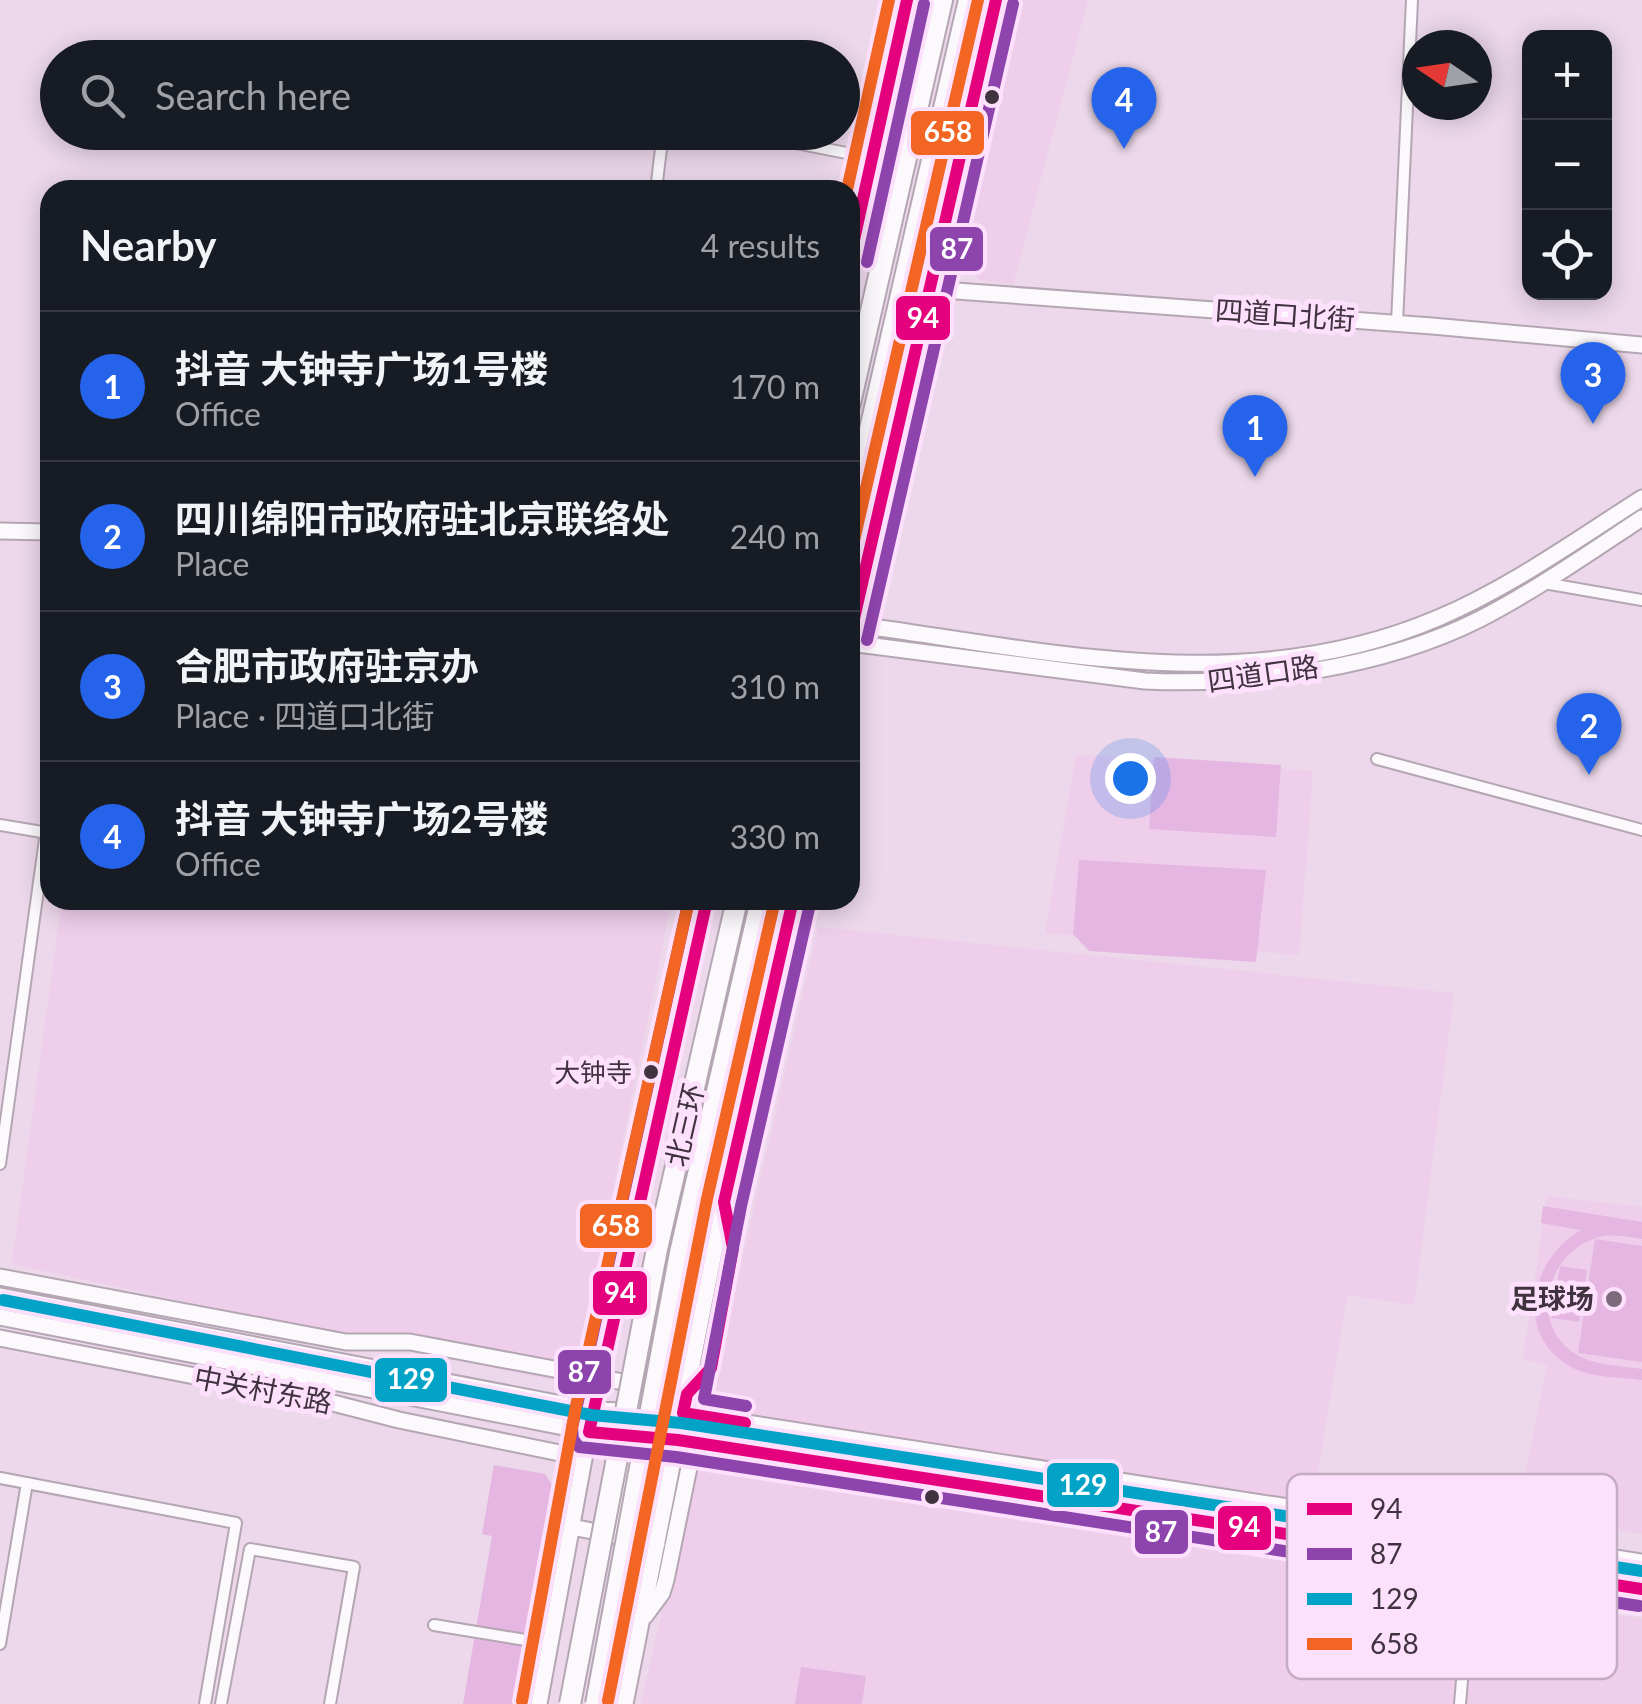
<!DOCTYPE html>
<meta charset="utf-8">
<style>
:root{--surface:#171b24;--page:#20242c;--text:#f1f3f6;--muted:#9ea1a6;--line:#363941;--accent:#2563eb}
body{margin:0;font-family:Lato,"Noto Sans SC",sans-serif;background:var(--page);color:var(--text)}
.controls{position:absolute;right:30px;top:30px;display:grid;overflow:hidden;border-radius:20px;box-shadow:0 5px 25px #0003}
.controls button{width:90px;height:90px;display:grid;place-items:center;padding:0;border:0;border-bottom:2px solid var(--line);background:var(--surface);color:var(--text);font:50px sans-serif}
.compass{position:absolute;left:1402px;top:30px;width:90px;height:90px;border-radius:50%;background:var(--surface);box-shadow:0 5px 25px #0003;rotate:283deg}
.you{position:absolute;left:1130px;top:778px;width:35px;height:35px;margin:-25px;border:8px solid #fff;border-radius:50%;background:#1a73e8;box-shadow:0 0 0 15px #1a73e833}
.badge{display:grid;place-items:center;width:65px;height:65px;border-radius:50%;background:var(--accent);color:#fff;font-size:32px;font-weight:700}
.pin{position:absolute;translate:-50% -82px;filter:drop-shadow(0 2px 5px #0008)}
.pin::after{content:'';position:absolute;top:52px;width:35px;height:30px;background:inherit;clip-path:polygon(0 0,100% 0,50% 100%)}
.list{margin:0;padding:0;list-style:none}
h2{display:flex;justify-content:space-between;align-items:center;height:130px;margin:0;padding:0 40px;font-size:42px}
h2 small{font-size:32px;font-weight:400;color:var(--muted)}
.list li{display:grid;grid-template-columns:65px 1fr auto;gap:30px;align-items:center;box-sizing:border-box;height:150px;padding:0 40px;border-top:2px solid var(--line)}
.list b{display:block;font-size:38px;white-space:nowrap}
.list p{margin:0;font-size:32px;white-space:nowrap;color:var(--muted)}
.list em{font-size:32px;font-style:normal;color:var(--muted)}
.icon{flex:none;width:55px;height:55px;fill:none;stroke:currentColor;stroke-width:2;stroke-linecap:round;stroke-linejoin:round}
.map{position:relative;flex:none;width:1642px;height:1704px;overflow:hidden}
.search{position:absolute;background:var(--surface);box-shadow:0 5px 25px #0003;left:40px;top:40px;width:820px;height:110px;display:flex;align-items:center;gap:25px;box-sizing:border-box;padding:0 35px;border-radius:55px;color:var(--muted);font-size:38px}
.panel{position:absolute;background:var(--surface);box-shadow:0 5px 25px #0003;left:40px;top:180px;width:820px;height:730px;border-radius:30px}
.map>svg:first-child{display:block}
.built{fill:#eeceeb}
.green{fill:#e5b6e2}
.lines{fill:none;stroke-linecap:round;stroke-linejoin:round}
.street-casing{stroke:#b5a6b4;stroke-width:14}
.secondary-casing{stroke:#b5a6b4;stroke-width:19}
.highway-casing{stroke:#b5a6b4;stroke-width:24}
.street{stroke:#fcf9fc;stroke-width:10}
.secondary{stroke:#fcf9fc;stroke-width:15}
.highway{stroke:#fcf9fc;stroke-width:20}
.highway-bridge-casing{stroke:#b5a6b4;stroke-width:24;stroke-linecap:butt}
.highway-bridge{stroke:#fcf9fc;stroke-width:20}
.bus-1-casing{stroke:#fde0fb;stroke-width:20}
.bus-2-casing{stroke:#fde0fb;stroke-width:20}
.bus-3-casing{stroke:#fde0fb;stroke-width:20}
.bus-4-casing{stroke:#fde0fb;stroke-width:20}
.bus-1{stroke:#e5007d;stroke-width:12}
.bus-2{stroke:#8e44ad;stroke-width:12}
.bus-3{stroke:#03a3c7;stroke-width:12}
.bus-4{stroke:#f26522;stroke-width:12}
.bus-dot{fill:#40323f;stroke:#fde0fb;stroke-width:4}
.poi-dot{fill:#7c6c7b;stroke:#fde0fb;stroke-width:4}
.labels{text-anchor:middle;stroke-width:10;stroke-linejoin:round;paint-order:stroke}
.bus-label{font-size:26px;fill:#40323f;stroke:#fde0fb;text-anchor:end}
.street-label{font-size:28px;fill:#40323f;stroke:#fde0fb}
.poi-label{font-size:28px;font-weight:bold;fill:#40323f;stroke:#fde0fb;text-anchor:end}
.key{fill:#fde0fb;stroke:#c4acc3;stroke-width:2.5}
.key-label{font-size:28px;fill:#40323f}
.line-badge{stroke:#fde0fb;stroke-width:4}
.badge-label{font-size:28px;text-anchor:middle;font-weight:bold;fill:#fff}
</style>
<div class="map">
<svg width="1642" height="1704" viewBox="0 0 1642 1704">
<rect width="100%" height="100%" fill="#ecd8ea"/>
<path class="built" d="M1015 0H1088L1013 285 979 280 957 245Z
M1076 755 1313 771 1299 955 1045 933Z
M62 900H672L573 1385 12 1264Z
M818 927 1454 993 1414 1305 1347 1295 1303 1563 1642 1619V1704H641Z
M1547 1196 1642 1207V1534L1518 1512 1547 1365 1523 1359Z"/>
<path class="green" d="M1154 757 1281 765 1276 837 1149 829Z
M1079 860 1266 870 1256 962 1089 951 1073 934Z
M1543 1206 1642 1222V1239C1627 1237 1611 1233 1596 1238 1543 1255 1528 1331 1581 1357 1599 1366 1623 1366 1642 1369V1380C1621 1377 1592 1378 1573 1368 1513 1336 1529 1260 1581 1230L1541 1223Z
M1595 1239 1642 1246V1362L1578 1353Z
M1560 1266 1587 1270 1579 1322 1552 1318Z
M494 1465 545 1474 556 1491 518 1704H463L492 1536 482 1534Z
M801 1667 866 1676 862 1704H795Z"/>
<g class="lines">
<defs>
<path id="street" d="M740 132 872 158
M656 190 663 132
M1397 323 1412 0
M1544 583 1642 600
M1377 759 1642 830
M0 825 48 833
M0 1164 46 832
M0 1478 236 1523 205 1704
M434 1625 550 1644
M0 1644 27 1483
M221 1704 250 1549 354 1567 330 1704
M1460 1704 1472 1563"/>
<path id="secondary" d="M850 258 907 0
M929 289 1432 326 1642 345
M0 531 50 532
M852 624C1050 651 1246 700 1438 618 1511 587 1576 540 1642 498
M851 630 996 0
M850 643 1145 681C1252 686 1383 668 1480 619 1536 590 1589 553 1642 518
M0 1277 346 1342H410L687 1394
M0 1296 593 1410 683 1413 1642 1562
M0 1317 589 1432 678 1440 1642 1589
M0 1338 333 1403 399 1420 584 1458
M687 1394 711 1368 733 1248 726 1210
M572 1527 657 1544
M613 1535 642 1385
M645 1616 662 1593 666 1580 694 1443
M539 1704 593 1410 707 900
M625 1704 724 1202 793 900"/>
<path id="highway" d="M850 403 942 0"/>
</defs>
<use href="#street" class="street-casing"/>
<use href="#secondary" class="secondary-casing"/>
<use href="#highway" class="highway-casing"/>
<use href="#street" class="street"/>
<use href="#secondary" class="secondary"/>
<use href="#highway" class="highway"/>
<defs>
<path id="highway-bridge" d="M850 516 969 0
M570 1704 657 1249 737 900
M596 1704 680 1253 761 900"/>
</defs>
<use href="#highway-bridge" class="highway-bridge-casing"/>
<use href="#highway-bridge" class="highway-bridge"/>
<defs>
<path id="bus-1" d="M850 258 907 0
M850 636 996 0
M707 900 589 1432 678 1440 1642 1589
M745 1423 683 1413 687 1394 711 1368 733 1248 724 1202 793 900"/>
<path id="bus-2" d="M867 262 924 4
M867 640 1013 4
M689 900 572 1428 573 1439 579 1447 676 1457 1639 1606
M746 1406 704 1399 741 1206 810 904"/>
<path id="bus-3" d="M3 1300 591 1415 681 1423 1642 1571"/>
<path id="bus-4" d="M847 190 889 0
M850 558 978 0
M522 1701 576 1406 689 900
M608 1701 707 1199 775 900"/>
</defs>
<use href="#bus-1" class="bus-1-casing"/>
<use href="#bus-2" class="bus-2-casing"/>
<use href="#bus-3" class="bus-3-casing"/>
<use href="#bus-4" class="bus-4-casing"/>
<use href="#bus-1" class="bus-1"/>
<use href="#bus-2" class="bus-2"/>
<use href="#bus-3" class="bus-3"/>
<use href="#bus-4" class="bus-4"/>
</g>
<g class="bus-dot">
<circle cx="992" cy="97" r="9"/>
<circle cx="651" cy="1072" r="9"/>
<circle cx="932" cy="1497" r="9"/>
</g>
<circle class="poi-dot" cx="1614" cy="1299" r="10"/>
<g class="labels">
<g class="bus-label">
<text x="632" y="1082">大钟寺</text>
</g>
<g class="street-label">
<text transform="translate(1285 315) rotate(4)" y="10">四道口北街</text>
<text transform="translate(1263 674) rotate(-8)" y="10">四道口路</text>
<text transform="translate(685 1125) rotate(-77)" y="10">北三环</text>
<text transform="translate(263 1390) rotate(11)" y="10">中关村东路</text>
</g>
<g class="poi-label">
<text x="1594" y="1309">足球场</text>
</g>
</g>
<rect x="1287" y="1474" width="330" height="205" rx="15" class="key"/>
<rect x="1307" y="1503" width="45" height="12" fill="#e5007d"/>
<rect x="1307" y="1548" width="45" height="12" fill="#8e44ad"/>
<rect x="1307" y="1593" width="45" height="12" fill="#03a3c7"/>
<rect x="1307" y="1638" width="45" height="12" fill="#f26522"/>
<g class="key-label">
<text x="1370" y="1519">94</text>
<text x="1370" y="1564">87</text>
<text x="1370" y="1609">129</text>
<text x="1370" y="1654">658</text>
</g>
<g class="line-badge">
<rect x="909" y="109" width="77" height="48" rx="10" fill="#f26522"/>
<rect x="928" y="225" width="57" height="48" rx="10" fill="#8e44ad"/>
<rect x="894" y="294" width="58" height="48" rx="10" fill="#e5007d"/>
<rect x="578" y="1202" width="76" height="48" rx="10" fill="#f26522"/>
<rect x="591" y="1269" width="58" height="48" rx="10" fill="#e5007d"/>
<rect x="556" y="1348" width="57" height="48" rx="10" fill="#8e44ad"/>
<rect x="373" y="1356" width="76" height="48" rx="10" fill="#03a3c7"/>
<rect x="1045" y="1461" width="76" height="48" rx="10" fill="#03a3c7"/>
<rect x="1216" y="1504" width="57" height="48" rx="10" fill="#e5007d"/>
<rect x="1133" y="1508" width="57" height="48" rx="10" fill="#8e44ad"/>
</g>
<g class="badge-label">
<text x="948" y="142">658</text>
<text x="957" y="259">87</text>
<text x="923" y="328">94</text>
<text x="616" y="1236">658</text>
<text x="620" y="1303">94</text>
<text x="584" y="1382">87</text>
<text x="411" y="1389">129</text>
<text x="1083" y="1495">129</text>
<text x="1244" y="1537">94</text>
<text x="1161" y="1542">87</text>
</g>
</svg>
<div class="controls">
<button>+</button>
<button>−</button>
<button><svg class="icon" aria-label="locate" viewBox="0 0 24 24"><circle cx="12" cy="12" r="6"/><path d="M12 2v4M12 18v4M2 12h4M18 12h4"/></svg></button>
</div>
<svg class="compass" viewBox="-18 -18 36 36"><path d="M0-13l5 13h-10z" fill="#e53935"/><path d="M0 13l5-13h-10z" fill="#9ea1a6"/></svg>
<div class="you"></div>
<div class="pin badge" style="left:1255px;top:477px">1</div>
<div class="pin badge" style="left:1589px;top:775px">2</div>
<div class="pin badge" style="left:1593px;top:424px">3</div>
<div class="pin badge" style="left:1124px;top:149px">4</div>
<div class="search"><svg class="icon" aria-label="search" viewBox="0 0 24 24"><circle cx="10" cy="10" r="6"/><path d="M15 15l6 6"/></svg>Search here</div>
<section class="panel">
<h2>Nearby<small>4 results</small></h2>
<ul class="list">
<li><span class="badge">1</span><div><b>抖音 大钟寺广场1号楼</b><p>Office</p></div><em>170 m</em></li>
<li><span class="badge">2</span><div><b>四川绵阳市政府驻北京联络处</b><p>Place</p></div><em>240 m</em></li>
<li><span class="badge">3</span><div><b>合肥市政府驻京办</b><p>Place · 四道口北街</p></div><em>310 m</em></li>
<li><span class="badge">4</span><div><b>抖音 大钟寺广场2号楼</b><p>Office</p></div><em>330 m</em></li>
</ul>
</section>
</div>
